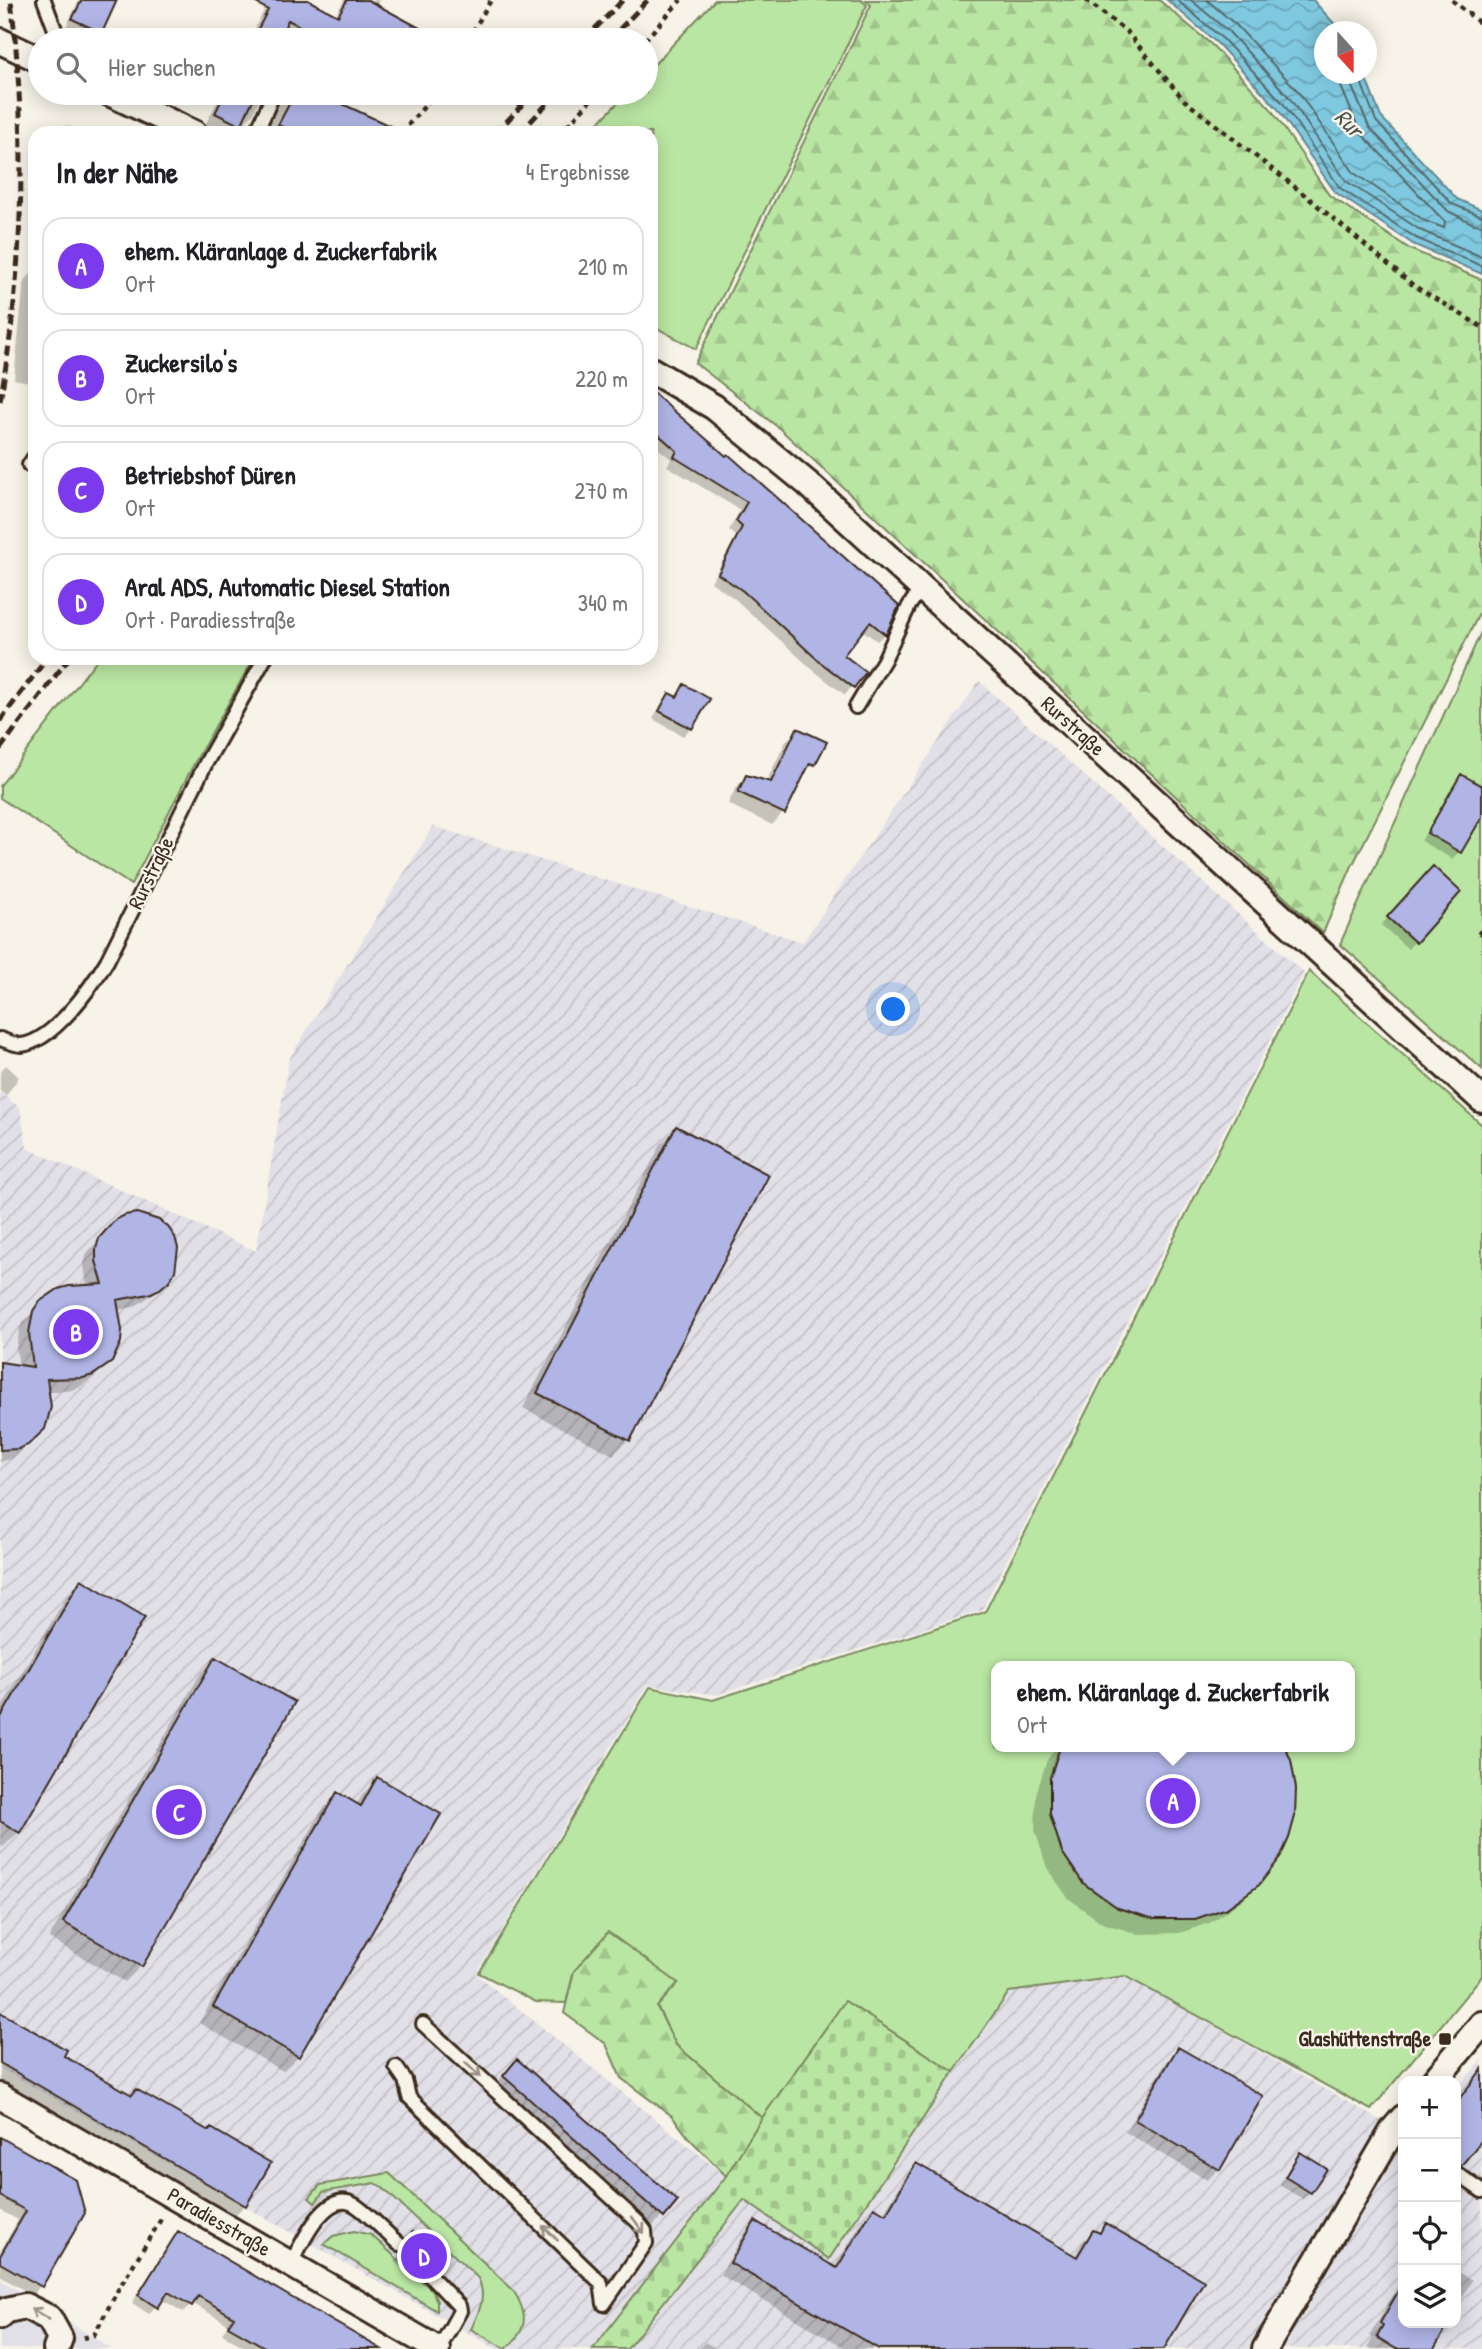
<!DOCTYPE html>
<html lang="de">
<meta charset="utf-8">
<style>
:root{--surface:#fff;--page:#f6f6f6;--text:#202124;--muted:#757577;--line:#e0e0e0;--accent:#7c3aed}
body{margin:0;font-family:"Patrick Hand",sans-serif;background:var(--page);color:var(--text)}
.controls{position:absolute;right:21px;bottom:21px;display:grid;overflow:hidden;border-radius:14px;box-shadow:0 4px 18px #0003}
.controls button{width:63px;height:63px;display:grid;place-items:center;padding:0;border:0;border-bottom:2px solid var(--line);background:var(--surface);color:var(--text);font:35px sans-serif}
.compass{position:absolute;left:1314px;top:21px;width:63px;height:63px;border-radius:50%;background:var(--surface);box-shadow:0 4px 18px #0003;rotate:159deg}
.you{position:absolute;left:894px;top:1010px;width:24px;height:24px;margin:-18px;border:5px solid #fff;border-radius:50%;background:#1a73e8;box-shadow:0 0 0 10px #1a73e833}
.badge{display:grid;place-items:center;width:46px;height:46px;border-radius:50%;background:var(--accent);color:#fff;font-size:23px;font-weight:700}
.pin{position:absolute;translate:-50% -50%;border:4px solid #fff;box-shadow:0 2px 7px #0006}
.popup{position:absolute;left:991px;top:1661px;width:364px;height:91px;box-sizing:border-box;display:grid;place-content:center;border-radius:14px;background:var(--surface);filter:drop-shadow(0 2px 5px #0005);font-size:23px;white-space:nowrap;color:var(--muted)}
.popup b{font-size:26px;color:var(--text)}
.popup::after{content:'';position:absolute;left:50%;top:100%;margin-left:-14px;border:14px solid transparent;border-top-color:var(--surface)}
.list{margin:0;padding:0;list-style:none}
h2{display:flex;justify-content:space-between;align-items:center;height:91px;margin:0;padding:0 28px;font-size:30px}
h2 small{font-size:23px;font-weight:400;color:var(--muted)}
.list li{display:grid;grid-template-columns:46px 1fr auto;gap:21px;align-items:center;box-sizing:border-box;height:98px;margin:0 14px 14px;padding:0 14px;border:2px solid var(--line);border-radius:21px}
.list b{display:block;font-size:26px;white-space:nowrap}
.list p{margin:0;font-size:23px;white-space:nowrap;color:var(--muted)}
.list em{font-size:23px;font-style:normal;color:var(--muted)}
.icon{flex:none;width:38px;height:38px;fill:none;stroke:currentColor;stroke-width:2;stroke-linecap:round;stroke-linejoin:round}
.map{position:relative;flex:none;width:1482px;height:2349px;overflow:hidden}
.search{position:absolute;background:var(--surface);box-shadow:0 4px 18px #0003;left:28px;top:28px;width:630px;height:77px;display:flex;align-items:center;gap:18px;box-sizing:border-box;padding:0 24px;border-radius:38px;color:var(--muted);font-size:26px}
.panel{position:absolute;background:var(--surface);box-shadow:0 4px 18px #0003;left:28px;top:126px;width:630px;height:539px;border-radius:21px}
.map>svg:first-child{display:block}
.built{fill:#e2e0e7}
.industrial{fill:url(#industrial-furrows)}
.green{fill:#bae6a3;stroke:#7a8860;stroke-width:2;fill-rule:evenodd}
.forest{fill:url(#forest-firs);stroke:#7a8860;stroke-width:2}
.cemetery{fill:url(#cemetery-stones);stroke:#7a8860;stroke-width:2}
.water{fill:url(#water-waves);stroke:#648992;stroke-width:2}
.shadow{fill:#0003}
.lines{fill:none;stroke-linecap:round;stroke-linejoin:round}
.shore{stroke:#566a6c;stroke-width:2}
.building{fill:#b0b5e6;stroke:#3b2a1e;stroke-width:2}
.lane-casing{stroke:#3b2a1e;stroke-width:18}
.street-casing{stroke:#3b2a1e;stroke-width:30}
.path{stroke:#3b2a1e;stroke-width:4.5;stroke-dasharray:5 5;stroke-linecap:butt}
.lane{stroke:#f7f3e8;stroke-width:12}
.street{stroke:#f7f3e8;stroke-width:24}
.rail{stroke:#3b2a1e;stroke-width:5;stroke-dasharray:10 5;stroke-linecap:butt}
.oneway{stroke:#998e83}
.poi-dot{fill:#3b2a1e;stroke:#f7f3e8;stroke-width:2.5}
.labels{text-anchor:middle;stroke-width:5;stroke-linejoin:round;paint-order:stroke}
.street-label{font-size:21px;fill:#3b2a1e;stroke:#f7f3e8}
.poi-label{font-size:21px;font-weight:bold;fill:#3b2a1e;stroke:#f7f3e8;text-anchor:end}
.water-label{font-size:23px;font-style:italic;fill:#4c524e;stroke:#f7f3e8}
</style>
<div class="map">
<svg width="1482" height="2349" viewBox="0 0 1482 2349">
<defs>
<pattern id="industrial-furrows" width="10" height="10" patternUnits="userSpaceOnUse" patternTransform="scale(1.75)"><rect width="10" height="10" fill="#e2e0e7"/><path d="M-1 1l2-2M0 10L10 0M9 11l2-2" fill="none" stroke="#c3c0c6"/></pattern>
<pattern id="forest-firs" width="22" height="20" patternUnits="userSpaceOnUse" patternTransform="scale(1.75)"><rect width="22" height="20" fill="#bae6a3"/><path d="M5 1l3.5 6h-7zM16 11l3.5 6h-7z" fill="#a1c58c"/></pattern>
<pattern id="cemetery-stones" width="16" height="16" patternUnits="userSpaceOnUse" patternTransform="scale(1.75)"><rect width="16" height="16" fill="#bae6a3"/><path d="M2 7V4a2 2 0 0 1 4 0v3zM10 15v-3a2 2 0 0 1 4 0v3z" fill="#a1c58c"/></pattern>
<pattern id="water-waves" width="16" height="10" patternUnits="userSpaceOnUse" patternTransform="scale(1.75)"><rect width="16" height="10" fill="#7fc9e0"/><path d="M0 5q4-4 8 0t8 0" fill="none" stroke="#69a3b5"/></pattern>
</defs>
<rect width="100%" height="100%" fill="#f7f3e8"/>
<filter id="ink" filterUnits="userSpaceOnUse"><feTurbulence type="fractalNoise" baseFrequency=".0143" numOctaves="2"/><feDisplacementMap in="SourceGraphic" scale="14" xChannelSelector="R" yChannelSelector="G"/><feConvolveMatrix kernelMatrix="1 2 1 2 8 2 1 2 1" color-interpolation-filters="sRGB"/></filter>
<g filter="url(#ink)">
<path class="built" d="M0 2279 112 2349H0Z"/>
<path class="industrial" d="M979 681 1304 973 982 1610 716 1695 648 1685 476 1974 726 2176 593 2349H497L0 2068V1092L20 1108 27 1148 256 1251 289 1059 433 826 803 942Z
M1125 1976 1403 2133V2323H1456V2090L1482 2059V2349H627L744 2200 830 2259 1009 1992Z"/>
<path class="green" d="M715 0H861L867 5 696 349 651 325V133H589L627 93H646V73Z
M1482 630V1069L1340 944Z
M98 658H254L195 762 131 885 0 798V786Z
M1309 971 1482 1125V1976L1371 2110 1125 1976 1009 1992 954 2072 845 2001 762 2118 676 2045 657 2006 678 1983 574 1971 566 2003 536 2002 479 1973 650 1687 713 1700 985 1612ZM996 1666H1350V1747H996Z
M389 2173 513 2290C529 2315 528 2329 506 2349L471 2329C479 2312 487 2297 478 2278L382 2187 375 2183 323 2192 315 2203 309 2198 320 2185Z
M354 2231 371 2235 432 2290 437 2301V2311L324 2244 333 2236Z"/>
<path class="forest" d="M866 0H1159L1213 46 1271 109 1329 195 1410 249 1482 280V608L1351 868 1323 933 779 428 695 363 871 5Z
M608 1932 678 1983 657 2007 676 2045 762 2118 726 2176 689 2138 672 2116 621 2078 606 2044 564 2013 574 1971Z"/>
<path class="cemetery" d="M845 2001 954 2072 829 2259 744 2200 627 2349H593L726 2176 762 2118Z"/>
<path class="water" d="M1167 0H1313L1341 31 1324 32V74H1364L1381 117 1457 199 1482 210V274L1413 244 1335 192 1277 108 1218 44Z"/>
<path class="shadow" d="M79 0H116L100 32 93 39 66 27Z
M269 0H304L335 16 344 0H379L376 6 435 39 249 40Z
M222 93H328L325 98 368 133H263L261 132 271 100 266 95H261L254 112 237 133H223L205 125Z
M66 125 83 133H59Z
M34 271 35 272 34 383 14 379 24 281Z
M651 396 885 634 877 641 862 630 842 656 864 672 845 695 813 670 735 599 711 582 736 536 729 530 740 510 667 466 671 459 651 443Z
M684 686 691 728 683 736 653 719 662 702 670 695 675 698Z
M797 730 813 764 802 775 783 813 772 825 728 804 735 789 746 777 766 782 786 741Z
M1461 777 1482 788V813L1459 852 1452 859 1421 841 1454 784Z
M1426 876 1415 941 1408 949 1381 925Z
M6 1065 19 1077 6 1096 0 1091V1072Z
M677 1128 628 1440 613 1455 523 1408 661 1144Z
M102 1236 167 1280 153 1294 134 1307 117 1310 110 1361 96 1375 78 1388 68 1391H47L43 1428 13 1458 0 1462V1366H19L16 1348 20 1327 34 1310 87 1287 84 1264 87 1253Z
M81 1582 19 1832 3 1847 0 1845V1710L66 1597Z
M216 1659 292 1703 141 1966 125 1982 49 1938 200 1674Z
M1056 1747H1283L1289 1761 1258 1884 1242 1900 1210 1923 1179 1933 1138 1934 1102 1923 1068 1898 1047 1868 1035 1830 1036 1794 1047 1760Z
M377 1779 298 2056 283 2071 199 2023 323 1809 338 1795 356 1805 363 1794Z
M0 2014 61 2057 245 2205 231 2219 0 2084Z
M1179 2049 1219 2169 1207 2180 1125 2132 1167 2061Z
M506 2072 676 2201 651 2228 493 2088Z
M1480 2073 1482 2138 1456 2169V2102Z
M0 2139 83 2212 40 2286 32 2295 0 2276V2252L18 2220 0 2210Z
M1300 2155 1310 2192 1303 2199 1279 2185 1293 2162Z
M916 2165 1074 2258 1082 2243 1094 2232 1098 2234 1106 2226 1162 2349H847L720 2275 744 2234 755 2223 834 2268 863 2220 874 2209 883 2214 905 2177Z
M178 2234 378 2349H248L222 2334 228 2324 192 2303 183 2312 161 2299 149 2314 132 2303 171 2241Z
M413 2235 432 2253 418 2267 411 2265 405 2271 395 2261 399 2257V2248Z
M1456 2271 1472 2280 1456 2308Z
M1403 2277V2323H1447L1432 2349H1367L1373 2338 1370 2335Z
M705 2342 717 2349H699Z"/>
<g class="lines">
<path class="shore" d="M1177 0 1223 39 1283 103 1340 188 1416 238 1482 266
M1191 0 1229 32 1289 97 1346 181 1420 230 1482 257
M1207 0 1236 25 1297 90 1354 173 1425 221 1444 228 1445 222 1360 132 1340 84 1338 74
M1349 74 1350 82 1369 127 1448 211 1474 224 1482 225
M1358 74 1376 121 1452 204 1482 216"/>
</g>
<path class="building" d="M82 0H117L102 33 72 19Z
M251 0H308L338 16 347 0H368L442 40H326L288 20 279 40H252L268 10Z
M225 93H256L241 126 215 113Z
M295 93H319L405 133H296L278 125Z
M651 391 726 456 728 454 899 606 886 635 870 622 844 655 866 672 854 688 820 662 743 591 718 574 742 527 736 521 747 502 674 457 677 451 651 428Z
M684 684 710 699 692 729 659 711 669 693 677 697Z
M797 728 827 742 815 765 810 763 785 814 738 792 746 775 771 782Z
M1461 774 1482 786V817L1461 853 1427 833Z
M1433 866 1461 892 1416 943 1387 917Z
M676 1126 769 1175 630 1441 537 1393Z
M137 1213 159 1220 168 1227 175 1237 178 1248 175 1271 169 1281 160 1289 149 1294 117 1300 122 1330 121 1342 112 1362 93 1375 83 1378 47 1379 51 1407 45 1429 28 1445 18 1449 0 1450V1362L33 1367 29 1333 33 1311 39 1302 58 1289 69 1286 103 1284 96 1261V1249L99 1238 115 1220 125 1215Z
M81 1579 145 1617 20 1833 0 1821V1719Z
M215 1657 295 1702 142 1967 63 1922Z
M1060 1747H1285L1291 1760 1296 1788 1295 1816 1289 1838 1280 1858 1259 1885 1227 1908 1195 1919H1154L1118 1908 1083 1883 1062 1852 1050 1814V1778Z
M377 1777 441 1814 299 2057 213 2007 337 1792 361 1806Z
M0 2012 67 2050 64 2056 132 2095 136 2089 209 2131 211 2128 271 2163 246 2206 0 2063Z
M1178 2047 1263 2096 1220 2170 1135 2120Z
M517 2059 678 2201 664 2218 503 2076Z
M1482 2069V2140L1461 2166 1456 2164V2103Z
M0 2137 76 2180 85 2213 42 2287 0 2263V2256L26 2211 0 2196Z
M1300 2152 1327 2169 1311 2193 1285 2177Z
M916 2163 1077 2257 1093 2230 1100 2233 1105 2223 1204 2281 1164 2349H879L730 2263 755 2221 837 2268 874 2207 886 2214Z
M178 2231 289 2296 381 2349H268L228 2326 234 2317 198 2296 192 2306 168 2292 158 2308 138 2295Z
M413 2232 434 2253 427 2260 419 2259 414 2265 401 2252 406 2249V2239Z
M1403 2283V2323H1449L1434 2349H1396L1377 2337 1383 2326 1380 2323Z"/>
<g class="lines">
<defs>
<path id="lane" d="M44 0 59 40
M256 133 274 93
M29 465 35 456
M856 707 884 660 909 606 921 588
M0 1039C6 1041 15 1045 21 1045 53 1042 92 986 107 961L206 763 265 658
M423 2024 638 2222 645 2231 646 2243 604 2304
M396 2067 405 2080 409 2097 601 2283 604 2304
M1456 2173 1482 2191
M291 2264C300 2247 325 2189 353 2204 364 2209 388 2235 399 2244
M422 2267 459 2306 460 2311 439 2349"/>
<path id="street" d="M0 41 40 60
M109 93 194 133
M651 370 714 407 807 483 1482 1100
M1434 2081 1482 2024
M0 2096 437 2349
M0 2316 7 2310 25 2306 49 2318 60 2338 56 2349
M1265 2349 1393 2130 1403 2118"/>
</defs>
<use href="#lane" class="lane-casing"/>
<use href="#street" class="street-casing"/>
<path class="path" d="M1086 0 1127 32 1184 100 1300 191 1414 286 1482 327
M1452 0 1482 25
M468 40 491 0
M645 40 681 0
M401 133 436 93
M561 133 597 93
M1478 931 1482 934
M83 2338 94 2335 119 2288 163 2216"/>
<use href="#lane" class="lane"/>
<use href="#street" class="street"/>
<path class="rail" d="M584 40 623 0
M609 40 648 0
M496 133 533 93
M520 133 557 93
M0 401C24 270 27 132 11 0
M0 721 47 658
M0 749 69 658"/>
</g>
<defs><path id="oneway-shaft" d="M-6 0H5M1.5-3L5.5 0L1.5 3" fill="none" stroke-width="1.6" stroke-linecap="round" stroke-linejoin="round" transform="scale(1.75)"/></defs>
<g class="oneway">
<use href="#oneway-shaft" transform="translate(473 2070) rotate(43)"/>
<use href="#oneway-shaft" transform="translate(638 2225) rotate(54)"/>
<use href="#oneway-shaft" transform="translate(550 2233) rotate(-136)"/>
<use href="#oneway-shaft" transform="translate(40 2314) rotate(-149)"/>
</g>
</g>
<rect class="poi-dot" x="1438" y="2032" width="14" height="14" rx="3.5"/>
<g class="labels">
<g class="street-label">
<text transform="translate(1073 726) rotate(42)" y="7">Rurstraße</text>
<text transform="translate(151 873) rotate(-64)" y="7">Rurstraße</text>
<text transform="translate(219 2222) rotate(30)" y="7">Paradiesstraße</text>
</g>
<g class="poi-label">
<text x="1431" y="2046">Glashüttenstraße</text>
</g>
<g class="water-label">
<text transform="translate(1349 123) rotate(45)" y="8">Rur</text>
</g>
</g>
</svg>
<div class="controls">
<button>+</button>
<button>−</button>
<button><svg class="icon" aria-label="locate" viewBox="0 0 24 24"><circle cx="12" cy="12" r="6"/><path d="M12 2v4M12 18v4M2 12h4M18 12h4"/></svg></button>
<button><svg class="icon" aria-label="layers" viewBox="0 0 24 24"><path d="M12 4l9 5-9 5-9-5zM3 14l9 5 9-5"/></svg></button>
</div>
<svg class="compass" viewBox="-18 -18 36 36"><path d="M0-13l5 13h-10z" fill="#e53935"/><path d="M0 13l5-13h-10z" fill="#757577"/></svg>
<div class="you"></div>
<div class="pin badge" style="left:1173px;top:1801px">A</div>
<div class="popup"><b>ehem. Kläranlage d. Zuckerfabrik</b>Ort</div>
<div class="pin badge" style="left:76px;top:1332px">B</div>
<div class="pin badge" style="left:179px;top:1812px">C</div>
<div class="pin badge" style="left:424px;top:2256px">D</div>
<div class="search"><svg class="icon" aria-label="search" viewBox="0 0 24 24"><circle cx="10" cy="10" r="6"/><path d="M15 15l6 6"/></svg>Hier suchen</div>
<section class="panel">
<h2>In der Nähe<small>4 Ergebnisse</small></h2>
<ul class="list">
<li><span class="badge">A</span><div><b>ehem. Kläranlage d. Zuckerfabrik</b><p>Ort</p></div><em>210 m</em></li>
<li><span class="badge">B</span><div><b>Zuckersilo's</b><p>Ort</p></div><em>220 m</em></li>
<li><span class="badge">C</span><div><b>Betriebshof Düren</b><p>Ort</p></div><em>270 m</em></li>
<li><span class="badge">D</span><div><b>Aral ADS, Automatic Diesel Station</b><p>Ort · Paradiesstraße</p></div><em>340 m</em></li>
</ul>
</section>
</div>
